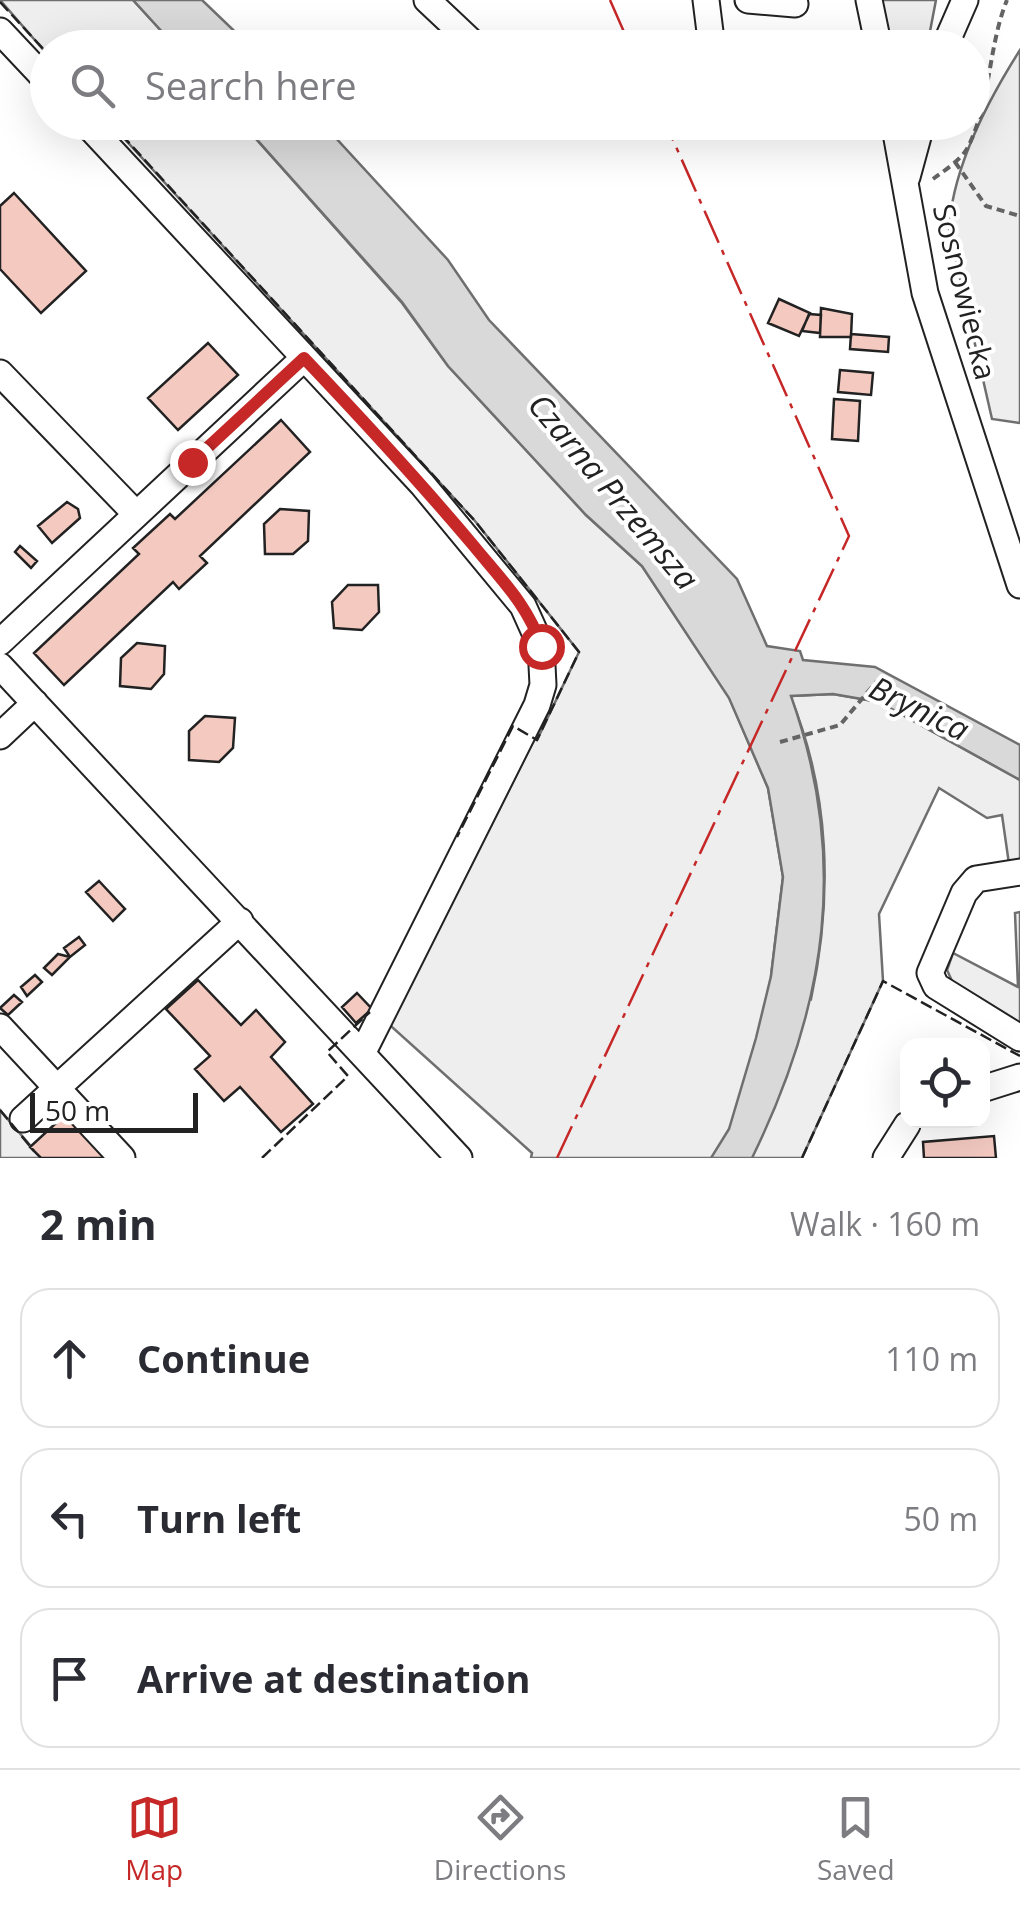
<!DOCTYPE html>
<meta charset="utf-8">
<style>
:root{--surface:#fff;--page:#f7f7f7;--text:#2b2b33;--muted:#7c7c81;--line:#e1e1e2;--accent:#c62828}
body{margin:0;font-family:"Open Sans",sans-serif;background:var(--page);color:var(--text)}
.controls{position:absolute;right:30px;bottom:30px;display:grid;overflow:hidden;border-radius:20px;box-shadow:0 10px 40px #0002}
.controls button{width:90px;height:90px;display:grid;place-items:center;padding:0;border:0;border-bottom:2px solid var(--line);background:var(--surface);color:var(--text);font:50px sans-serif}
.scale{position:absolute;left:30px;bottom:25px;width:168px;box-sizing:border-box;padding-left:10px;border:5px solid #222;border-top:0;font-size:28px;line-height:35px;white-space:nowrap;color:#222;-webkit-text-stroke:8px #fff;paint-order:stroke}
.stop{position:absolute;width:30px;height:30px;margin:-22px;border:8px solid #c62828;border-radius:50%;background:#fff}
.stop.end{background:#c62828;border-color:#fff;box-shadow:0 2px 10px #0008}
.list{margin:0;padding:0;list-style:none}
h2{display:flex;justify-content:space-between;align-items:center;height:130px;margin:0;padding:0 40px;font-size:42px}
h2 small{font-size:32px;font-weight:400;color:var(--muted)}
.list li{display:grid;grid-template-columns:65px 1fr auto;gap:30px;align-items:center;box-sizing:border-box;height:140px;margin:0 20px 20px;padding:0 20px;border:2px solid var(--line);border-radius:30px}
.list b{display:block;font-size:38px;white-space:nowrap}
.list em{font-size:32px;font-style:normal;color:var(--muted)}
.icon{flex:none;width:55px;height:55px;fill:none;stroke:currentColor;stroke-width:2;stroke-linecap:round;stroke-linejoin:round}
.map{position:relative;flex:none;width:1020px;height:1158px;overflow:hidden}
.search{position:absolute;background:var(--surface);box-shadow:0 10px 40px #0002;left:30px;right:30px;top:30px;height:110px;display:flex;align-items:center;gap:25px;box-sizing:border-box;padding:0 35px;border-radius:55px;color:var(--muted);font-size:38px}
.sheet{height:610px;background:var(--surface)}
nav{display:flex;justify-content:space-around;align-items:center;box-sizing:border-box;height:140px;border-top:2px solid var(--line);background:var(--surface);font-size:28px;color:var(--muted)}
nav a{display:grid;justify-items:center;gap:5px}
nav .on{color:var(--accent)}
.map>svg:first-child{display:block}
.green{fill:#eee;stroke:#6f6f6f;stroke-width:2.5}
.water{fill:#d9d9d9;stroke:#6f6f6f;stroke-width:2.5}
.building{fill:#f3c9c0;stroke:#222;stroke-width:2.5}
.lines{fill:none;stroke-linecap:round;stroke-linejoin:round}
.minor-casing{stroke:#222;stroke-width:29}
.path{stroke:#646464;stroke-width:4;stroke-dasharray:8 5;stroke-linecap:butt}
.minor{stroke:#fff;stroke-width:25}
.fence{stroke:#222;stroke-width:2.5;stroke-dasharray:12 5;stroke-linecap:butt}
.power{stroke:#c62828;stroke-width:2.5;stroke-dasharray:35 8 5 8;stroke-linecap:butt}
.route{stroke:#c62828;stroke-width:12}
.labels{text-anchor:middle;stroke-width:8;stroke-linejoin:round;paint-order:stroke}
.street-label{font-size:30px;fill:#222;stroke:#fff}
.water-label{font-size:32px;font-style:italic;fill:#222;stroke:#fff}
</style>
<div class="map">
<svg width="1020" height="1158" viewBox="0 0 1020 1158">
<rect width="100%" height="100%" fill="#fff"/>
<path class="green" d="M0 0H133L176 47 48 48 47 54Z
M877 0H936L927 47H888Z
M1020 50V423L992 419 949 230C952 168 987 102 1020 50Z
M110 123H242L402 303 448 366 586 515 642 566 729 697 768 788 783 877 771 976 811 999C833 897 830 792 790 696L833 694 879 702 1020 780V863L1009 864 1002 815 987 818 939 788 879 914 883 981 802 1158H531L532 1153 372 1009 513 726 537 740 579 652 475 521Z
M1020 912V1025L952 981 947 970 953 953 1018 987 1015 913Z
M0 1110 41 1158H0Z"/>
<path class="water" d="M133 0H202L251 47H176Z
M242 123H322L448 260 489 320 737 579 767 646 800 651 803 660 875 667 1020 745V780L879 702 833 694 791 696C849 859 827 1005 752 1158H711L729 1129 756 1038 771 976 783 877 768 788 729 698 642 566 586 515 448 366 402 302Z"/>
<path class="building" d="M798 36 818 38 817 48H797Z
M14 193 86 271 41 313 0 269V206Z
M779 299 810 313 799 336 768 323Z
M821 308 852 314 851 337H820Z
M809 314 821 315 820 333 802 331Z
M851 334 889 337 888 352 850 349Z
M208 343 238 375 178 430 148 398Z
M840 370 873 373 871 395 838 392Z
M834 399 860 401 858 441 832 439Z
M281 420 310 452 200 556 207 563 179 589 173 582 64 685 34 653 139 554 133 548 170 514 175 519Z
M67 502 78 509 80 518 52 543 38 526Z
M280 509 309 511 308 541 293 554H265L264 524Z
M20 546 37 561 31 568 15 552Z
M348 585H378L379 612 362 630 334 628 332 602Z
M137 643 165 646 164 674 151 689 120 686 121 658Z
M205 716 235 718 233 748 219 762 189 760V731Z
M99 881 125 909 113 921 86 892Z
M79 937 85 945 70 957 64 948Z
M58 954 70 957 52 975 44 968Z
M35 975 42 982 27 996 21 987Z
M198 980 241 1025 256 1010 285 1042 271 1057 313 1104 281 1132 240 1087 224 1101 195 1069 210 1056 166 1009Z
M357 993 372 1009 356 1023 342 1007Z
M14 995 22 1002 8 1015 0 1008Z
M69 1111 112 1158H41L30 1147Z
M994 1136 996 1158H924L923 1142Z"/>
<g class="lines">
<defs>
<path id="minor" d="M427 0 478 48
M706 0 712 48
M748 0 795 4
M869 0 879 48
M0 31 48 82
M944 48 965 0
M85 122 422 484 523 606 541 646 543 685 537 705 363 1052
M894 122 925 293 1020 585
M907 177 922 122
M0 373 136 514
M0 642 304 358
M0 666 459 1158
M0 736 35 703
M1020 872 976 879 964 893 930 973 936 986 1020 1038
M0 1027 122 1158
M982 1089 1020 1077
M23 1119 240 921
M886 1158 907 1125"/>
</defs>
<use href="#minor" class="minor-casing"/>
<path class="path" d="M955 162 986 206 1020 216
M933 179C945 170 961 160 968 147 991 101 988 47 1007 0
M780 742 840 725 877 681"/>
<use href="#minor" class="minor"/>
<path class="fence" d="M0 2 48 54
M110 122 475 521 579 652 537 740 513 726 457 837
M0 1110 34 1151
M262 1158 348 1076 327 1052 370 1012
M802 1158 883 981 1020 1056"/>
<path class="power" d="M610 0 631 48
M557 1158 849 536 665 122"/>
</g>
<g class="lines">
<path class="route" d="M192 462 304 358C362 419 419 481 473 545 499 577 529 606 541 646"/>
</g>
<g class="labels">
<g class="street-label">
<text transform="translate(964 292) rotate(76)" y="10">Sosnowiecka</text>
</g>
<g class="water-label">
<text transform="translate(613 492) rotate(50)" y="11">Czarna Przemsza</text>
<text transform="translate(919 709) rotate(26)" y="11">Brynica</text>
</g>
</g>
</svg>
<div class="controls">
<button><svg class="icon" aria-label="locate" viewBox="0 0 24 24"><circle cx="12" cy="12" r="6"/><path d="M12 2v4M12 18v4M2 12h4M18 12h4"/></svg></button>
</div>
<div class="scale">50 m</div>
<div class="stop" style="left:541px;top:646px"></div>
<div class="stop end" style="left:192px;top:462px"></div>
<div class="search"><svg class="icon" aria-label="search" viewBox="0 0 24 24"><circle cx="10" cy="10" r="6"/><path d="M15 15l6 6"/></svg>Search here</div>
</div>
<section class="sheet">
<h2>2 min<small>Walk · 160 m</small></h2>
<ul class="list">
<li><svg class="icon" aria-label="ahead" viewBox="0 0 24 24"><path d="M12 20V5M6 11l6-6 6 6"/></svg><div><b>Continue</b></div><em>110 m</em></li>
<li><svg class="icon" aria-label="left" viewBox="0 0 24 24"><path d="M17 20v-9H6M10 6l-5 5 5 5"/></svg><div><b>Turn left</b></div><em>50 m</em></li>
<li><svg class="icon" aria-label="arrive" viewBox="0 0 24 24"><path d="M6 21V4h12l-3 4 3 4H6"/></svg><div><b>Arrive at destination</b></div></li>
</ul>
</section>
<nav>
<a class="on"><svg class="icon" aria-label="map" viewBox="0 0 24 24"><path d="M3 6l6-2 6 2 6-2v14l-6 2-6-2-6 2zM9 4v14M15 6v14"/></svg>Map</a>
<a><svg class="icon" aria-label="directions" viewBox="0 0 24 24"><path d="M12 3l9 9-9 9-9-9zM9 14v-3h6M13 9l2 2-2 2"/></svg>Directions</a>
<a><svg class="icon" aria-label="saved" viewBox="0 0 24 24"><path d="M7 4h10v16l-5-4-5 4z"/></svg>Saved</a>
</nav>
